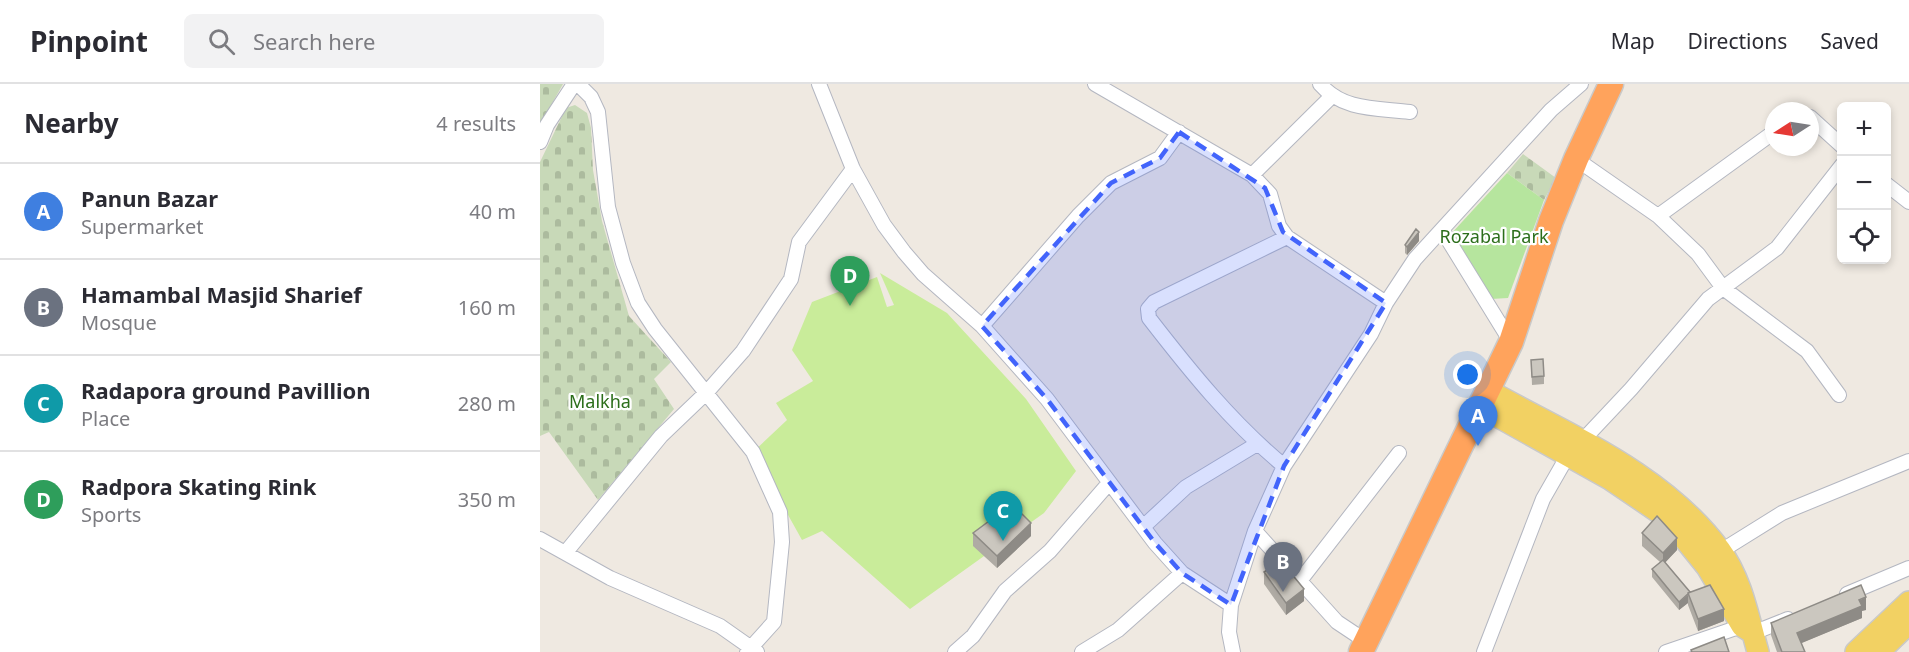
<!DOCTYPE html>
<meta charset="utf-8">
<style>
:root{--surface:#fff;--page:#f2f2f3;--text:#2b2b33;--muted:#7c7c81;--line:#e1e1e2;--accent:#4264fb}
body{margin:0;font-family:"Noto Sans",sans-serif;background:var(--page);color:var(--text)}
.controls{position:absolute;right:18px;top:18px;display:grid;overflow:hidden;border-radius:9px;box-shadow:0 3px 9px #0003}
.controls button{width:54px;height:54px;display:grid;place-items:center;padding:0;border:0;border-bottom:2px solid var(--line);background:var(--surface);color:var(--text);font:30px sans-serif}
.compass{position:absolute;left:1225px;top:18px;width:54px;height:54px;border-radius:50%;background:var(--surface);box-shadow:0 3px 9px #0003;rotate:258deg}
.you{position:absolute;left:928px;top:291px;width:21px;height:21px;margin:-15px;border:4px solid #fff;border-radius:50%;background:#1a73e8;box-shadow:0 0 0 9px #1a73e833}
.badge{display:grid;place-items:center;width:39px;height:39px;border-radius:50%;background:var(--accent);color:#fff;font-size:20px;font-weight:700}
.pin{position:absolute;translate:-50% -50px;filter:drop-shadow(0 2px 3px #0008)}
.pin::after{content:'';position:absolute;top:32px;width:21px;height:18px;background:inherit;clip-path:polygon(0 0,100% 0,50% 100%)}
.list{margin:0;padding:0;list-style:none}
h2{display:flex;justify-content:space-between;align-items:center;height:78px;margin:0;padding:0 24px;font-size:26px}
h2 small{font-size:20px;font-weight:400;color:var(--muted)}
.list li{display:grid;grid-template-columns:39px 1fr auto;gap:18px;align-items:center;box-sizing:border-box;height:96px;padding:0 24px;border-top:2px solid var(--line)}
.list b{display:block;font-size:22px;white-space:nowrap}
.list p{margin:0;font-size:20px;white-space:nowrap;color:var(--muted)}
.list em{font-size:20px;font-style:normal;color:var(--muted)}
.icon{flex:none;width:33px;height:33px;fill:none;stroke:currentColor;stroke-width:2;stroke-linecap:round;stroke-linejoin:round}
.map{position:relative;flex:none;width:1369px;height:568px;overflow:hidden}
header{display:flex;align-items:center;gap:36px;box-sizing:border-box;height:84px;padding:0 30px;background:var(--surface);border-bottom:2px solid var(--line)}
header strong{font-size:28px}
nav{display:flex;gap:33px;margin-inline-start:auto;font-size:21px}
.search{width:420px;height:54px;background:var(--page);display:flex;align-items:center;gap:15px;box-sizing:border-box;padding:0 21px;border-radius:9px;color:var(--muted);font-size:22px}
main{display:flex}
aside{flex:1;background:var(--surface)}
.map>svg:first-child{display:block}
.cemetery{fill:url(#cemetery-stones)}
.park{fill:#b6e59e}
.pitch{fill:#c9ec9a}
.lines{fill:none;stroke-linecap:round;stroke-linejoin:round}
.street-casing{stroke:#b4b7c1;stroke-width:16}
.primary-casing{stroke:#c9c9c9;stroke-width:24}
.highway-casing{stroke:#c9c9c9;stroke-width:27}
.street{stroke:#fff;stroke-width:14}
.primary{stroke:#f2d163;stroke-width:21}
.highway{stroke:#ffa35c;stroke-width:24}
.wall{fill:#afaba4}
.shaded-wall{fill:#8e8b86}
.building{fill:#cbc7bf;stroke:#8e8b86;stroke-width:1.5}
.marked{fill:#4264fb;fill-opacity:0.2;stroke:#4264fb;stroke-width:4.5;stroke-dasharray:12 8;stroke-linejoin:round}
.labels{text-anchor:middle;stroke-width:4.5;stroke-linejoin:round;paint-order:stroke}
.park-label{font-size:18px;fill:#2c6e1b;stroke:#fff}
</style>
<header>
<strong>Pinpoint</strong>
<div class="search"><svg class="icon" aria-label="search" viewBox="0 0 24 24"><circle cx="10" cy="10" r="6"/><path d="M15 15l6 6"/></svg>Search here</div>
<nav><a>Map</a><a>Directions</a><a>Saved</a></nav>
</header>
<main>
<aside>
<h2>Nearby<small>4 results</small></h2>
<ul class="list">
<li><span class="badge" style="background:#3f7fe0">A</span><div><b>Panun Bazar</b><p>Supermarket</p></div><em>40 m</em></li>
<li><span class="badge" style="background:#6b7280">B</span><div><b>Hamambal Masjid Sharief</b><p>Mosque</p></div><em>160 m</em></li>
<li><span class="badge" style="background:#0f9aa8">C</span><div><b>Radapora ground Pavillion</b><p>Place</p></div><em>280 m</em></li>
<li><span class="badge" style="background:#2e9e5b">D</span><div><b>Radpora Skating Rink</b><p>Sports</p></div><em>350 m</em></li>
</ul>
</aside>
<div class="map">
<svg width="1369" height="568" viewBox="0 0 1369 568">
<defs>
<pattern id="cemetery-stones" width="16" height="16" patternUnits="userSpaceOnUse" patternTransform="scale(1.5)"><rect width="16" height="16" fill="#c8d9b8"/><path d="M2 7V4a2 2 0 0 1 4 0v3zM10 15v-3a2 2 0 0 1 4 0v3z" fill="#acbb9e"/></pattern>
</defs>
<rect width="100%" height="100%" fill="#efe9e1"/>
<path class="cemetery" d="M0 0H23L0 41Z
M35 21 47 29 51 44 53 86 62 137 89 232 131 278 114 295 134 325 58 416 9 348 0 352V78L26 24Z
M983 70 1016 94 1004 116 967 89Z"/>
<path class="park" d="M967 89 1004 116 968 214 951 215 910 151Z"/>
<path class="pitch" d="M340 189 407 229 486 315 536 387 504 429 370 525 282 447 262 456 213 368 247 336 236 319 273 297 252 266 272 218 337 193 347 223 354 221Z"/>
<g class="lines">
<defs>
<path id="street" d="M38 0 51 13 58 28 68 123 83 179 98 219 115 245 213 368 240 428 242 458 234 538 207 568
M279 0 313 85 344 141 364 168 383 190 442 242 507 315 615 459 642 489 691 521
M555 0 712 91 730 110 739 142 747 153 846 219
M780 0C803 27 837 24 870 28
M1270 33 1302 62
M0 58 7 41 34 0
M1036 75 1118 132 1158 170 1183 204 1267 267 1299 311
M712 91 791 13
M1346 100 1369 118
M1118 132 1234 48
M902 146 971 258
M442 242 538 132 571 99 620 74 639 48
M744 382C692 339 650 287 609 234L608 225 614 218 747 153
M603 443 646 403 717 360
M715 447 797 538 827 558
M0 455 70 494 180 542 217 568
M1181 467 1242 429 1369 377
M26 468 121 352 167 308 203 267 251 195 259 158 313 85
M759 498 859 369
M1307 510 1369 484
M1213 549 1248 535
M415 568 433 552 465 507 510 467 569 399
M542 568 578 546 642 489
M693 568 689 548 691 521 715 447 744 382 831 250 846 219 875 175 1011 26 1041 0
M944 568 1003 415 1027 373 1091 305 1168 215 1237 164 1302 81
M1126 568 1202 542"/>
<path id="primary" d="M949 307C1030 352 1123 389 1180 466 1202 496 1208 533 1218 568
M941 323 1070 395 1120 429 1138 447 1167 483 1202 542 1210 547
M1316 568 1369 518
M1339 568 1369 539"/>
<path id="highway" d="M821 568 971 258 1011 137 1036 75 1071 0"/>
</defs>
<use href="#street" class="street-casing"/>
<use href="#primary" class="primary-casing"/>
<use href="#highway" class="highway-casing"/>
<use href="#street" class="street"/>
<use href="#primary" class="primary"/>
<use href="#highway" class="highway"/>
</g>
<path class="wall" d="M879 157 867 171 865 169V161Z
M991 276 1004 292V300L992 301Z
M433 449 491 452 457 484 433 462Z
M1102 449 1137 466 1125 478 1150 508 1184 537 1158 547 1148 521V519L1139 526 1112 493V485L1120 478 1102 462Z
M724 488 764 517 746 531 724 500Z
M1326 526 1322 527V534L1261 559 1265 568H1237L1231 551V539Z"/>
<path class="shaded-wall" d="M879 148V157L867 171V163Z
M491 439V452L457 484V472Z
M1137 454V466L1123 481V469Z
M764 505V517L746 531V519Z
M1148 511V519L1139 526V518Z
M1326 513V526L1322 527V534L1257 561V549Z
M1184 525V537L1158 547V535Z"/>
<path class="building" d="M876 145 879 148 867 163 865 161Z
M1003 275 1004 292 992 293 991 276Z
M472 420 491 439 457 472 433 449Z
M1117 432 1137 454 1123 469 1102 449Z
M1123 476 1150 508 1139 518 1112 485Z
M741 477 764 505 746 519 724 488Z
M1170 501 1184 525 1158 535 1148 509Z
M1321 501 1326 513 1319 516 1322 522 1257 549 1265 568H1242L1231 539Z
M1184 553 1189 568H1152L1151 566Z"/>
<path class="marked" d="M639 48 725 104 743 148 846 219 744 382 691 521 642 489 615 459 507 315 442 242 571 99 620 74Z"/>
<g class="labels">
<g class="park-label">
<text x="954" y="159">Rozabal Park</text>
<text x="60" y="324">Malkha</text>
</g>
</g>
</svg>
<div class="controls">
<button>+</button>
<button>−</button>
<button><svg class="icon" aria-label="locate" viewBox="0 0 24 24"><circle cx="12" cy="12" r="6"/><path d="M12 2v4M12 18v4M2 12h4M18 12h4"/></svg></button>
</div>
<svg class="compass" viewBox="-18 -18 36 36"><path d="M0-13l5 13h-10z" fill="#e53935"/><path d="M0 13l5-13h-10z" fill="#7c7c81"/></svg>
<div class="you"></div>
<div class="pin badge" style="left:938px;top:362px;background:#3f7fe0">A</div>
<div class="pin badge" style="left:743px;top:508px;background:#6b7280">B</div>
<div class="pin badge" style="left:463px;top:457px;background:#0f9aa8">C</div>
<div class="pin badge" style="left:310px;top:222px;background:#2e9e5b">D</div>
</div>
</main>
